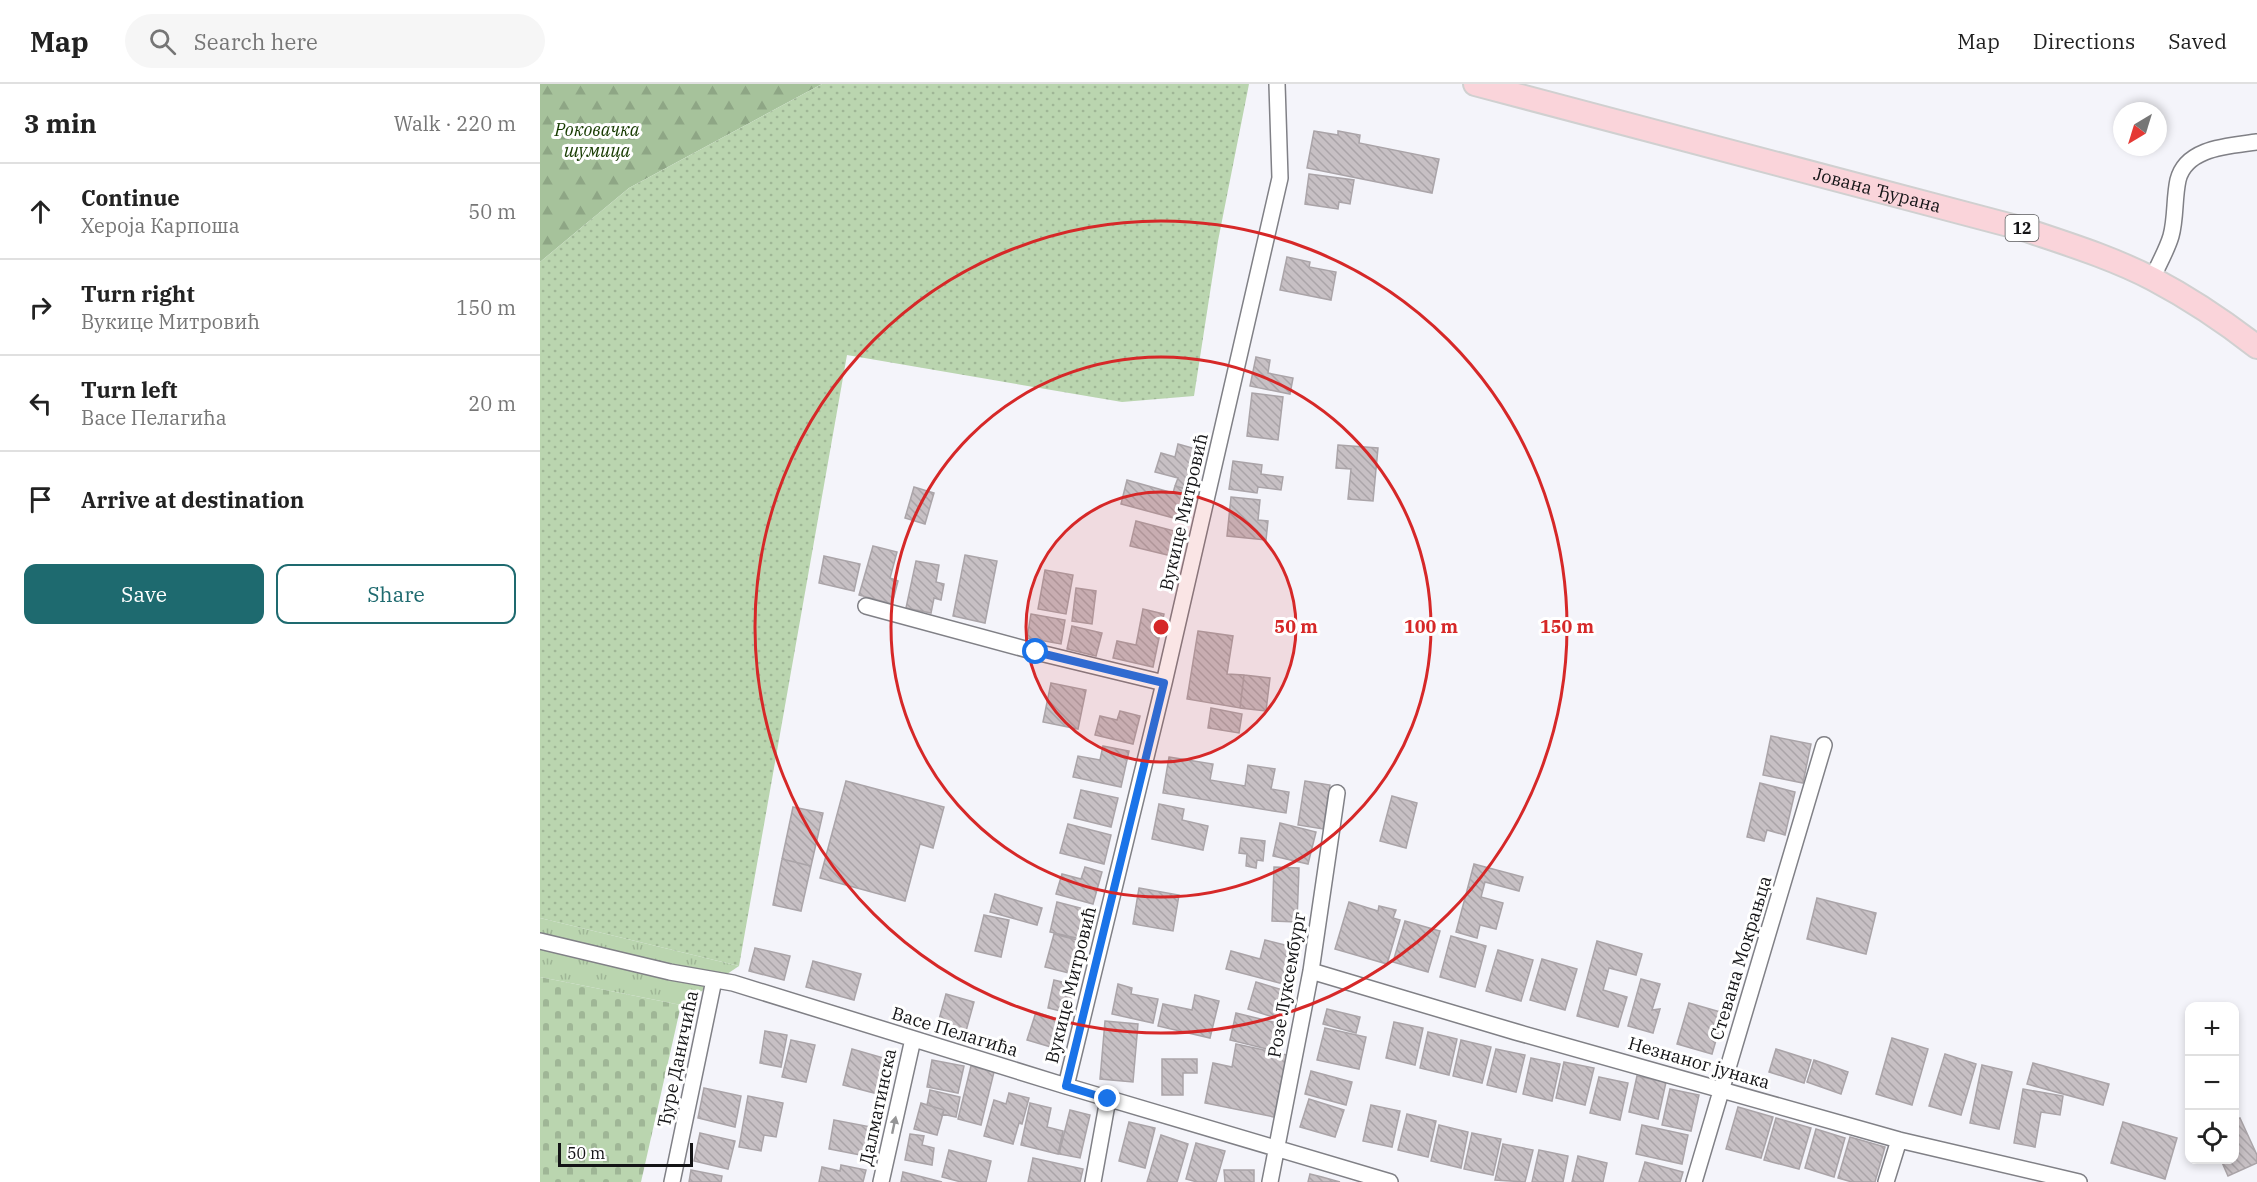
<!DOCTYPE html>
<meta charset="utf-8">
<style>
:root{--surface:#fff;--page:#f6f6f6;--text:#222;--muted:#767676;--line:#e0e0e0;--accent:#1e6a6f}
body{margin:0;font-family:"IBM Plex Serif",serif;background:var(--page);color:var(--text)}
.controls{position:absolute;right:18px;bottom:18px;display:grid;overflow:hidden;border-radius:12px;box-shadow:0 3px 9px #0003}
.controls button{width:54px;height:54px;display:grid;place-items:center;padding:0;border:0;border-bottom:2px solid var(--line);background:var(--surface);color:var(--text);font:30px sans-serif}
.compass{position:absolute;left:1573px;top:18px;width:54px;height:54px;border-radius:50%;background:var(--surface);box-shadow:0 3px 9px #0003;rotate:218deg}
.scale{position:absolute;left:18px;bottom:15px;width:135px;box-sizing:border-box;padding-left:6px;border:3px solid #141416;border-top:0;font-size:16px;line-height:21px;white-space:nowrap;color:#141416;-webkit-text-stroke:4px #fff;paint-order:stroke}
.stop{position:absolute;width:18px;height:18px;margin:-14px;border:4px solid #1a73e8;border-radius:50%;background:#fff}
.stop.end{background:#1a73e8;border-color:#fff;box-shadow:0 2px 6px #0008}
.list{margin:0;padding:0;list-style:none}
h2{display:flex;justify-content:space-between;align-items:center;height:78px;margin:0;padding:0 24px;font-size:26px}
h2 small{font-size:20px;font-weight:400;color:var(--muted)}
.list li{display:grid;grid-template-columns:39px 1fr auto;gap:18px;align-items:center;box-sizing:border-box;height:96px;padding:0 24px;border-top:2px solid var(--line)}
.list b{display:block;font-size:22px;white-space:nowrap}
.list p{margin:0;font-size:20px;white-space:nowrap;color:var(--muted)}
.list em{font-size:20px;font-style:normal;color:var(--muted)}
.actions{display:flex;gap:12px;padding:18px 24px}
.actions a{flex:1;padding:14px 0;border:2px solid var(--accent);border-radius:12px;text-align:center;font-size:21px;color:var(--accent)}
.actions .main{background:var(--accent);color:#fff}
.icon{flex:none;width:33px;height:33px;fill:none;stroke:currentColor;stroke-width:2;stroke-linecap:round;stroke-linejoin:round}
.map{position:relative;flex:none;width:1717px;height:1098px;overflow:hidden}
header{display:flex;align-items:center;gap:36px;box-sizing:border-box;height:84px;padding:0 30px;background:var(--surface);border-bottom:2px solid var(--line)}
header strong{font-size:28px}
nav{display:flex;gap:33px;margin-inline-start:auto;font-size:21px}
.search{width:420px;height:54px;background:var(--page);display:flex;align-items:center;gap:15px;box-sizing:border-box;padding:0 21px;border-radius:33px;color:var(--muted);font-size:22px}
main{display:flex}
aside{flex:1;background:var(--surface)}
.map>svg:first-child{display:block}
.grass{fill:url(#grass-tufts)}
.forest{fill:url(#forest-firs)}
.cemetery{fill:url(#cemetery-stones)}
.garden{fill:url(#garden-dots)}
.building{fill:url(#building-back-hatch);stroke:#aaa4a8;stroke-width:1.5}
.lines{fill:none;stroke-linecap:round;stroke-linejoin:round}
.minor-casing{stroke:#808086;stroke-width:18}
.primary-casing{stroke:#d0d0d0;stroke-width:26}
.minor{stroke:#fff;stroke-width:15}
.primary{stroke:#fad4da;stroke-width:22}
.oneway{fill:#959596}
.route{stroke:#1a73e8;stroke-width:8}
.ring{fill:none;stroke:#d62828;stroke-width:3}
.labels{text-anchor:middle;stroke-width:6;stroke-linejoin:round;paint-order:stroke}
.shield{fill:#fff;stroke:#5a5a5c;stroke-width:1.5}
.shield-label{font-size:16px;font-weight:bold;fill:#141416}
.park-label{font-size:18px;font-style:italic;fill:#173b01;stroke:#fff}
.street-label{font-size:18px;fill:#141416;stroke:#fff}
.centre{fill:#d62828;stroke:#fff;stroke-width:3}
.ring-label{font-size:18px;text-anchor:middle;font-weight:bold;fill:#d62828;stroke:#fff;stroke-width:6;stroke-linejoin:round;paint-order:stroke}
</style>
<header>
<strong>Map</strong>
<div class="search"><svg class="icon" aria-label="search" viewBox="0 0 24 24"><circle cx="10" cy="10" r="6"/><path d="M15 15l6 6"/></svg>Search here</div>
<nav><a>Map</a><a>Directions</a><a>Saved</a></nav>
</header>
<main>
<aside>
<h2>3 min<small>Walk · 220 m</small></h2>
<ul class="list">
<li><svg class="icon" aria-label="ahead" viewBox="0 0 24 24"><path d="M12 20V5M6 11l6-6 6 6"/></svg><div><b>Continue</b><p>Хероја Карпоша</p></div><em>50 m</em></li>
<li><svg class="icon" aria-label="right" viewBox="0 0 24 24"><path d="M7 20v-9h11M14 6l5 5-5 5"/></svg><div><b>Turn right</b><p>Вукице Митровић</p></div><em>150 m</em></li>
<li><svg class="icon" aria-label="left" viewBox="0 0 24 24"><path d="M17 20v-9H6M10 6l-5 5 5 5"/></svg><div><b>Turn left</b><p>Васе Пелагића</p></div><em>20 m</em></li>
<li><svg class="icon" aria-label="arrive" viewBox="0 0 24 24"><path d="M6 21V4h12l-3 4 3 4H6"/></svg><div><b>Arrive at destination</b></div></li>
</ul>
<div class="actions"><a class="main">Save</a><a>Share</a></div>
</aside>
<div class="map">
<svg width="1717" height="1098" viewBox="0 0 1717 1098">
<defs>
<pattern id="grass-tufts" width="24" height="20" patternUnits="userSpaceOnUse" patternTransform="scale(1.5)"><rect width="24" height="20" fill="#bad5af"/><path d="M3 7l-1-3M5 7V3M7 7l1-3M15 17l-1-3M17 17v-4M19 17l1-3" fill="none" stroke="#9fb696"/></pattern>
<pattern id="forest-firs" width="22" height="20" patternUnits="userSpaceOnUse" patternTransform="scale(1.5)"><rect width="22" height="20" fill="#a6c29b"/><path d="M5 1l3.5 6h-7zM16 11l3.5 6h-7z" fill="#8ea685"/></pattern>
<pattern id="cemetery-stones" width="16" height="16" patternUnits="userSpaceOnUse" patternTransform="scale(1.5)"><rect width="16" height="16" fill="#bad5af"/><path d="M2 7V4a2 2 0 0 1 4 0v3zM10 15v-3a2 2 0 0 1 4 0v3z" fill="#9fb696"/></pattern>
<pattern id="garden-dots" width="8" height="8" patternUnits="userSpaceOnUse" patternTransform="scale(1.5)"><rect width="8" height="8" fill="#bad5af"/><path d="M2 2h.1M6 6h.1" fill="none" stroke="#9fb696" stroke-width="1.8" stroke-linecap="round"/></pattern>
<pattern id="building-back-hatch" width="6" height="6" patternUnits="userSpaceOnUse" patternTransform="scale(1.5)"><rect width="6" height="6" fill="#c7c0c4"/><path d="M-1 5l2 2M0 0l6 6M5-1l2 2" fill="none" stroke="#aaa4a8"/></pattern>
</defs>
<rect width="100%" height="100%" fill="#f4f4fa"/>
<path class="grass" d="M0 834 199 882 141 921 0 893Z"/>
<path class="forest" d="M0 0H282L89 104 0 178Z"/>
<path class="cemetery" d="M0 893 141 921 101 1098H0Z"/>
<path class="garden" d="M282 0H709L678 157 654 312 582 318 307 271 199 882 0 834V178L89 104Z"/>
<path class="building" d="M774 47 798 51V47L820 51 819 59 899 75 892 109 767 84Z
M769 90 814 96 810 120 799 118 798 125 765 120Z
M747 173 770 178 769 183 796 188 791 216 740 206Z
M716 273 730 276 728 289 753 294 750 310 710 302Z
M712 309 743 313 738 356 707 352Z
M638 360 663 367 653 407 635 402 638 394 615 388 621 369 635 373Z
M798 361 838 364 833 417 808 415 811 385 796 384Z
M693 377 722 381 721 390 743 393 741 406 718 403 717 409 689 405Z
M587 396 633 409 635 402 653 407 645 437 581 420Z
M374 403 394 409 385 440 365 434Z
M691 413 720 416 718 436 728 437 726 456 687 452Z
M596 437 642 449 636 473 590 462Z
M333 462 357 468 350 494 358 497 352 520 319 511Z
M425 471 457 477 445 539 413 532Z
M284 472 320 480 314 507 279 499Z
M376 477 399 481 396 498 404 500 401 516 394 514 391 529 366 524Z
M505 486 533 491 526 530 498 525Z
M536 504 556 507 552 540 532 537Z
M603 525 624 530 613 583 573 574 577 557 596 561Z
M491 530 525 536 521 560 487 554Z
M532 542 562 549 556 572 527 565Z
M658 547 693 552 687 590 704 591 700 624 647 615Z
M704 591 730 594 726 627 700 624Z
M511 599 546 606 538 645 503 638Z
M671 624 702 630 699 649 668 644Z
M580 627 600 632 593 660 555 651 560 632 577 636Z
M1231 652 1271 660 1263 699 1223 691Z
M563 662 589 667 581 703 533 693 538 672 560 676Z
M629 673 673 680 670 696 705 702 708 681 735 685 731 705 749 708 746 729 623 709Z
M306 697 404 723 393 764 380 760 365 817 280 794Z
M765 697 790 701 783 745 758 741Z
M1220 699 1255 708 1245 751 1227 746 1224 757 1207 753Z
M541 706 578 714 571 743 534 734Z
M852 712 877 719 866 764 840 757Z
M619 720 644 725 642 736 668 742 663 766 612 755Z
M253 723 283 729 271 782 242 775Z
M740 739 776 748 768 780 733 772Z
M528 740 571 751 564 780 520 769Z
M701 754 725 757 723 777 717 776 716 784 706 782 707 770 699 769Z
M242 775 271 782 261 827 233 821Z
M934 780 983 793 979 807 945 798 941 813 963 819 956 845 940 841 937 854 916 848Z
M545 783 562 788 553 820 516 810 522 790 541 795Z
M734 783 759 784 757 838 732 837Z
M599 804 639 811 633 847 593 840Z
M455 810 502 824 497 841 450 828Z
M1277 814 1336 829 1326 870 1267 855Z
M517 818 552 827 545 856 510 848Z
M809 818 838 827 839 822 856 826 853 834 860 836 847 880 795 865Z
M444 831 469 836 461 873 435 867Z
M865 837 900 847 888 888 853 878Z
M514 850 545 858 537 891 505 883Z
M911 852 946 862 935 903 900 893Z
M725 856 761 865 751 902 686 885 691 867 720 875Z
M1057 857 1102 870 1096 891 1069 884 1063 906 1087 913 1078 943 1037 932Z
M215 864 250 872 244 896 209 887Z
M958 866 993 876 981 917 946 907Z
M1002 875 1037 885 1025 926 990 916Z
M273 877 321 890 314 916 266 903Z
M1101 895 1120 900 1112 926 1120 925 1113 949 1088 942Z
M514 896 535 901 529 929 508 924Z
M716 898 753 909 745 937 708 925Z
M578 900 592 904 591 910 618 915 613 939 572 930Z
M406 910 434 918 426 947 398 939Z
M655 911 679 917 670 954 618 942 623 920 652 926Z
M1149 919 1184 929 1172 970 1137 960Z
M787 925 820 933 816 949 783 940Z
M496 928 520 936 511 963 487 956Z
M696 929 745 941 739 968 690 956Z
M565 937 598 940 593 998 560 995Z
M854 938 883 944 875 981 846 974Z
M785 944 826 953 819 985 777 976Z
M225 947 247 951 241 983 220 979Z
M888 948 917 955 909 991 880 984Z
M1352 954 1388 965 1372 1021 1336 1010Z
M251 956 275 961 266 998 242 993Z
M921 956 951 963 942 999 913 992Z
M696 960 747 971 734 1033 665 1019 673 979 692 983Z
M312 965 347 975 338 1010 303 1001Z
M956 965 985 971 976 1008 947 1001Z
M1236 965 1271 976 1264 999 1229 988Z
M1405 970 1436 980 1421 1031 1389 1022Z
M991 974 1020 980 1012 1017 983 1010Z
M622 975H657V989H643V1011H622Z
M392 976 424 982 418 1009 387 1003Z
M1274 976 1308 988 1301 1010 1267 998Z
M1024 978 1054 984 1045 1021 1016 1014Z
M1493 979 1569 1000 1563 1021 1487 1000Z
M1442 981 1472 988 1459 1045 1430 1039Z
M431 982 454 988 441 1041 418 1035Z
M771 987 812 998 806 1021 765 1010Z
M1097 992 1126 998 1118 1035 1089 1028Z
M1059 993 1088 999 1080 1036 1050 1029Z
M164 1004 201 1012 195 1043 158 1034Z
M1130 1005 1159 1011 1151 1047 1122 1041Z
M1483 1005 1523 1012 1520 1031 1501 1028 1495 1063 1474 1059Z
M390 1006 420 1013 416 1033 402 1030 404 1026 387 1021Z
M469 1009 489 1014 482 1040 479 1039 473 1060 444 1052 454 1016 466 1020Z
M208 1012 243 1019 236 1053 224 1051 221 1067 199 1063Z
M769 1015 804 1026 795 1053 760 1043Z
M381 1019 404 1026 397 1051 374 1045Z
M490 1019 511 1024 507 1043 523 1047 518 1070 481 1061Z
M831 1021 860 1027 852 1063 823 1057Z
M1198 1023 1233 1033 1221 1074 1186 1065Z
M530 1026 550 1031 540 1074 519 1070Z
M867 1030 896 1037 888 1073 858 1066Z
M1236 1034 1271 1044 1259 1085 1224 1076Z
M1700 1034 1717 1071V1079L1688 1092 1681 1076H1694V1036Z
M294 1036 331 1043 326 1072 289 1065Z
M589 1038 615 1044 605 1084 579 1077Z
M1583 1038 1637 1054 1625 1095 1571 1079Z
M899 1041 928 1048 921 1084 891 1077Z
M1102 1041 1148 1051 1142 1080 1096 1070Z
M1276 1045 1305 1054 1294 1093 1265 1084Z
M160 1049 195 1057 188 1085 154 1077Z
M932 1049 961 1055 953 1091 924 1085Z
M370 1050 384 1052 382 1061 394 1064 392 1081 365 1076Z
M621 1051 648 1060 637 1098H607Z
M1310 1053 1345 1063 1335 1098H1312L1298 1094Z
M656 1059 685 1067 676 1098H657L646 1095Z
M963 1060 993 1066 985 1098 955 1096Z
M409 1066 451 1077 446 1098H421L402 1093Z
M999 1066 1028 1072 1023 1098H992Z
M1038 1072 1067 1079 1063 1098H1032Z
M493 1074 543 1085 540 1098H488Z
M1105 1078 1143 1088 1140 1098H1099Z
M301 1081 326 1086 323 1098H279L282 1083 300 1087Z
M151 1086 182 1092 181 1098H149Z
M684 1086H714V1098H685Z
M363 1088 402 1098H361Z
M770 1090 782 1093 800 1098H768Z"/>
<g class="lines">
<defs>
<path id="minor" d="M1612 195C1618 181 1627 166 1631 152 1636 134 1634 114 1638 96 1646 63 1690 62 1717 58
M326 522 496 568 624 599
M0 857 130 888 193 899 526 1002 850 1098
M771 887 976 948 1359 1056 1539 1098
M526 1002 624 599 740 94 737 0
M132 1098 174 896
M341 1098 373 955
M553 1098 568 1015
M730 1098 771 887 797 709
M1154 1098 1284 661
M1346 1098 1359 1056"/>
<g id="primary">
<path id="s1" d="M935 0 1480 144C1524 159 1571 173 1613 195 1649 214 1685 238 1717 263"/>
</g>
</defs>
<use href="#minor" class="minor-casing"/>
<use href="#primary" class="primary-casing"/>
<use href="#minor" class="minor"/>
<use href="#primary" class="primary"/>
</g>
<defs><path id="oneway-solid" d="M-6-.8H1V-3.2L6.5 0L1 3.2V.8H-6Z" transform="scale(1.5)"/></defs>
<use class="oneway" href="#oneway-solid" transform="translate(354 1041) rotate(-78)"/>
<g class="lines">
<path class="route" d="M496 568 624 599 526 1002 568 1015"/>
</g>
<circle cx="621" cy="543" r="135" fill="#d62828" fill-opacity=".12"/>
<g class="ring">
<circle cx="621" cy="543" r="135"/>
<circle cx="621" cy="543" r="270"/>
<circle cx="621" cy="543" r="406"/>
</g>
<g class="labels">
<rect class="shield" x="1465.5" y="131" width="33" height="26" rx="4.5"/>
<g class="shield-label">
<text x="1482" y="150">12</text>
</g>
<g class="park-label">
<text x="57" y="52">Роковачка<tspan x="57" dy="21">шумица</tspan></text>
</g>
<g class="street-label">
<text dy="6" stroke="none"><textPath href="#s1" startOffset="416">Јована Ђурана</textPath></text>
<text transform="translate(644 428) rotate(-77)" y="6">Вукице Митровић</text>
<text transform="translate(1201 874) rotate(-73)" y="6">Стевана Мокрањца</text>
<text transform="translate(531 901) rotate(-76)" y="6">Вукице Митровић</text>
<text transform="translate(747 901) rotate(-80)" y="6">Розе Луксембург</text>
<text transform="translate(415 948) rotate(17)" y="6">Васе Пелагића</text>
<text transform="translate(138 975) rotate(-78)" y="6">Ђуре Даничића</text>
<text transform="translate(1159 979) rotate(16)" y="6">Незнаног јунака</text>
<text transform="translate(338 1023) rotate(-78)" y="6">Далматинска</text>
</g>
</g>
<circle cx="621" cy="543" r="9" class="centre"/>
<g class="ring-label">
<text x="756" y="549">50 m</text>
<text x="891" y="549">100 m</text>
<text x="1027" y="549">150 m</text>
</g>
</svg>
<div class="controls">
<button>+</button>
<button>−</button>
<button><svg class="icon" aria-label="locate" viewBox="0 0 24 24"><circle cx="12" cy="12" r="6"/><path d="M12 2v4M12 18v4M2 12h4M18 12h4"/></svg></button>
</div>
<svg class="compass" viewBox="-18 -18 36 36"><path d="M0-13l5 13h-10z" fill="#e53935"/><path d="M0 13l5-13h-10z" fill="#767676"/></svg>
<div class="scale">50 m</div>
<div class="stop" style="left:496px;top:568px"></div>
<div class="stop end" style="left:568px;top:1015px"></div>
</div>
</main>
